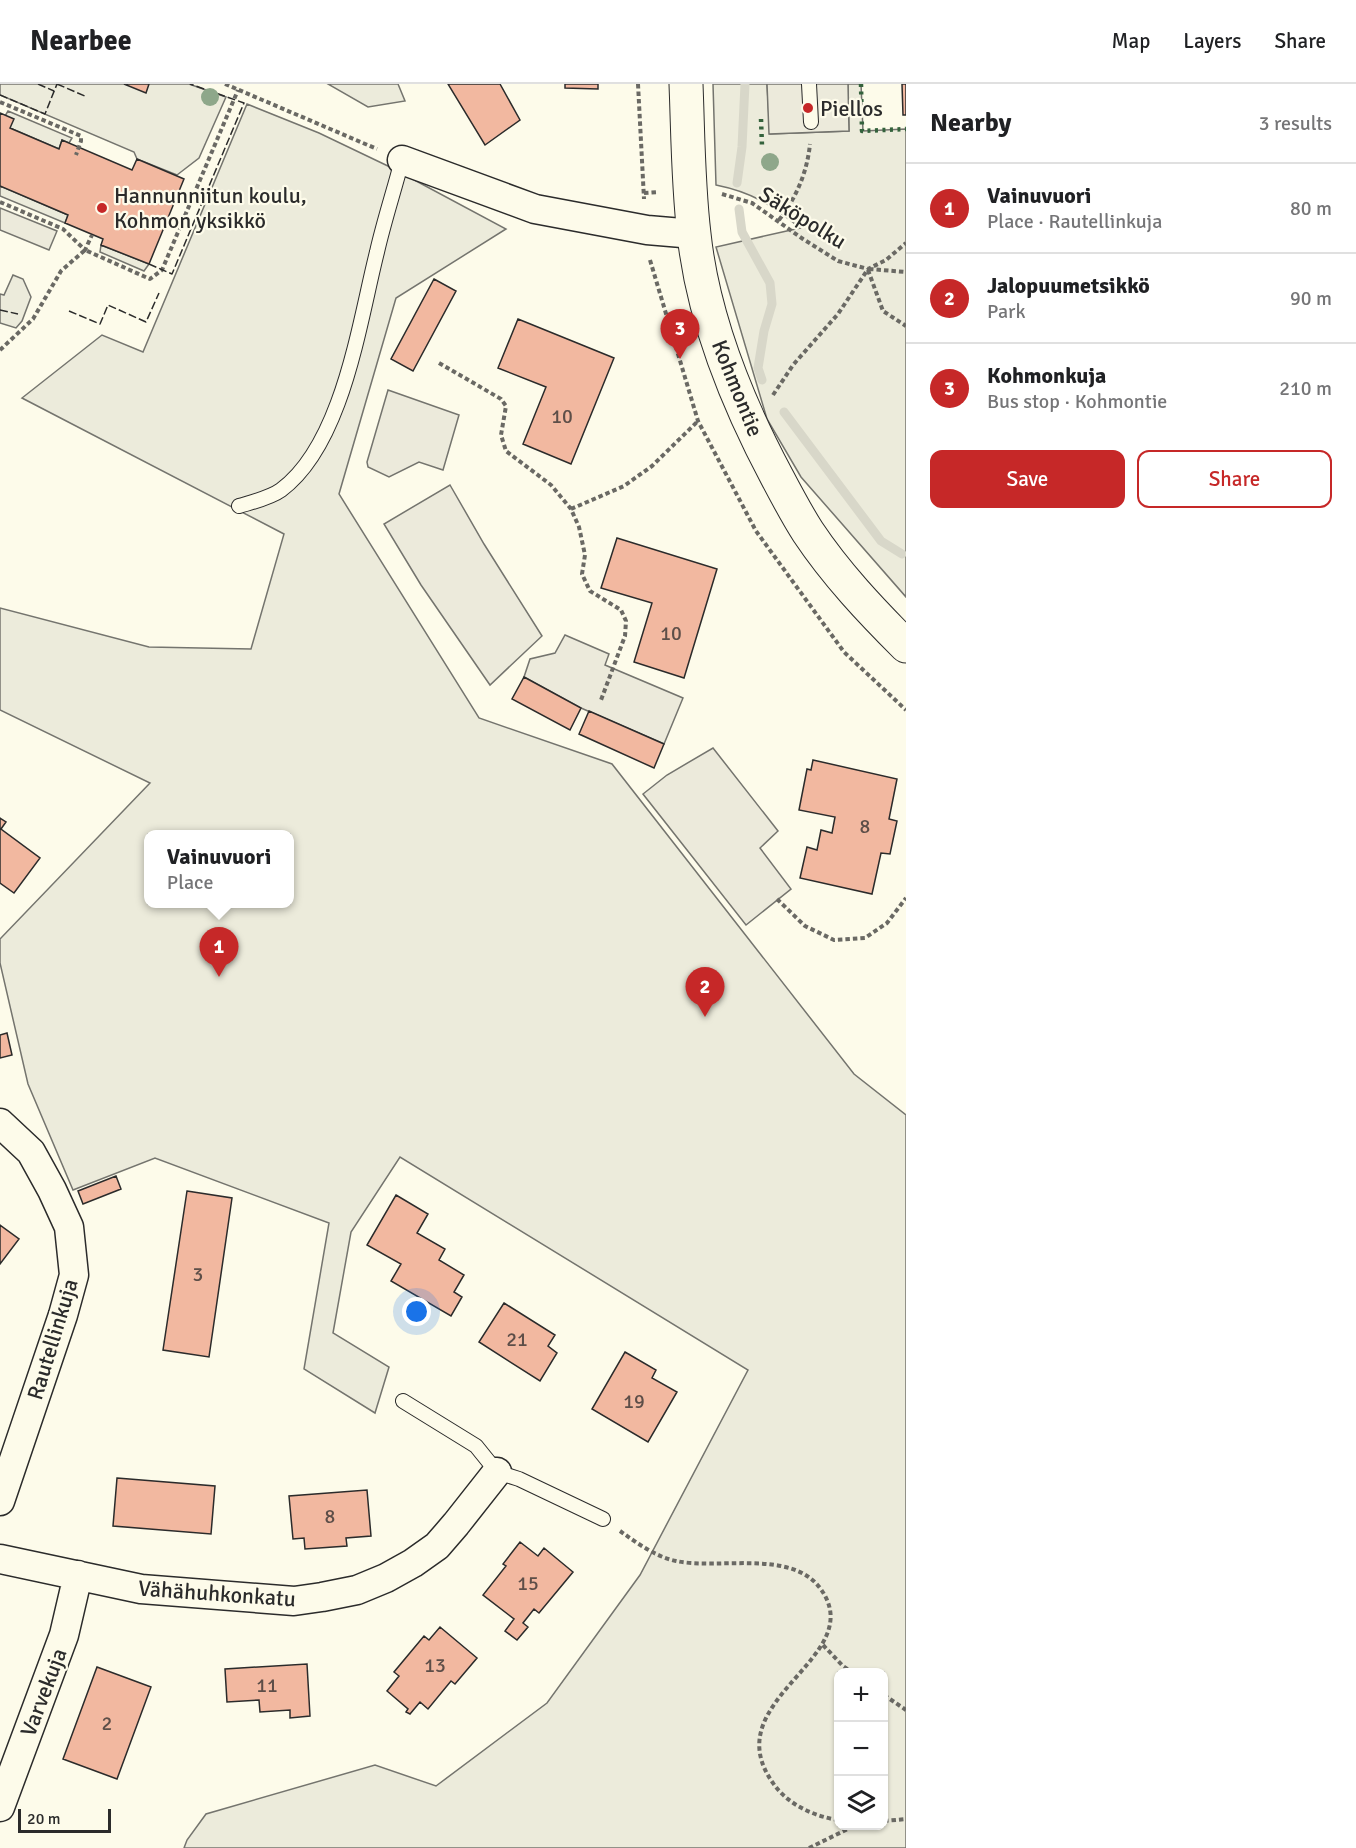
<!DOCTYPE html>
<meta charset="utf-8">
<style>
:root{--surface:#fff;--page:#f2f2f2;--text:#202124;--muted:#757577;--line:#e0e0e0;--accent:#c62828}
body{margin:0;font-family:Signika,sans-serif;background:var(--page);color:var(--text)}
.controls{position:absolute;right:18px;bottom:18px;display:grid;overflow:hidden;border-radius:12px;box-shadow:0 2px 4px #0004}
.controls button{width:54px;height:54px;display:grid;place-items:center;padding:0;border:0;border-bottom:2px solid var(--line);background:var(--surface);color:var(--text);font:30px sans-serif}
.scale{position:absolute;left:18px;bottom:15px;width:93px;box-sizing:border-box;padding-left:6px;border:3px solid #2b2b2b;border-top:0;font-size:16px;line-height:21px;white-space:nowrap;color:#2b2b2b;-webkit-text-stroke:4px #fdfbea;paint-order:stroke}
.you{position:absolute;left:417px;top:1228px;width:21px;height:21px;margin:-15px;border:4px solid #fff;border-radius:50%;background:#1a73e8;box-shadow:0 0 0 9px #1a73e833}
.badge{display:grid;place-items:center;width:39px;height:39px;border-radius:50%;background:var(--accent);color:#fff;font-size:20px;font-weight:700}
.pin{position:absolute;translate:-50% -50px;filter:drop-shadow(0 2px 3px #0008)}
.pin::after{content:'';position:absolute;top:32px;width:21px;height:18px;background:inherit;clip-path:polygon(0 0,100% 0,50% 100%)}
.popup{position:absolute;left:144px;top:746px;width:150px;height:78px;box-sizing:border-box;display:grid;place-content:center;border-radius:12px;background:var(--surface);filter:drop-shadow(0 2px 4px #0005);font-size:20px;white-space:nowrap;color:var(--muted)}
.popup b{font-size:22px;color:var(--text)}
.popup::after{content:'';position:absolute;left:50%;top:100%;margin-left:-12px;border:12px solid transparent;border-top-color:var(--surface)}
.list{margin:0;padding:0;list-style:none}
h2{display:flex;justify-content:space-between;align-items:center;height:78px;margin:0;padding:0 24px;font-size:26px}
h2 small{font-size:20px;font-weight:400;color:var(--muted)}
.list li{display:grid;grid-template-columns:39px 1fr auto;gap:18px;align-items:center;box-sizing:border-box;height:90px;padding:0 24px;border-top:2px solid var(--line)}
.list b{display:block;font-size:22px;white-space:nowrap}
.list p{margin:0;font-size:20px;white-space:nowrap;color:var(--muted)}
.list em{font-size:20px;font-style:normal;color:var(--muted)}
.actions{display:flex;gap:12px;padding:18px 24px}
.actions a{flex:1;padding:14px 0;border:2px solid var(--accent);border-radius:12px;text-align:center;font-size:21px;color:var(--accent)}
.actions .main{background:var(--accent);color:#fff}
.icon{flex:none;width:33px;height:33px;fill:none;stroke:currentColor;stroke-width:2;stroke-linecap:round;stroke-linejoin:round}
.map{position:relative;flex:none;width:906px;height:1764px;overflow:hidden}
header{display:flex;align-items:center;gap:36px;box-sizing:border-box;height:84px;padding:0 30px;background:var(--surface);border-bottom:2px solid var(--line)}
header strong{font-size:28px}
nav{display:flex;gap:33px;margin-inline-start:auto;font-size:21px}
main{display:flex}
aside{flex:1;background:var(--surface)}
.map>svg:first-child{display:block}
.green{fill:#ecebdb;stroke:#74746e;stroke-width:1.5;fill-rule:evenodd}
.parking{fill:#eceadb;stroke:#74746e;stroke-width:1.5}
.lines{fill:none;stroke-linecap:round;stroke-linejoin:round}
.stream{stroke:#d8d7c9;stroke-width:9}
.building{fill:#f2b8a0;stroke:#2b2b2b;stroke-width:1.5}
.service-casing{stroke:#2b2b2b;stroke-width:16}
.minor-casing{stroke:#2b2b2b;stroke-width:31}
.tertiary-casing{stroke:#2b2b2b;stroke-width:35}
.path{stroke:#6a6964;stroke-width:4;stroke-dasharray:4.5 3;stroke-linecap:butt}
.service{stroke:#fdfbea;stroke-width:14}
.minor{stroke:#fdfbea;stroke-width:28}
.tertiary{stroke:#fdfbea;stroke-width:33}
.hedge{stroke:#34623c;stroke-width:4.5;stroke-dasharray:3 4.5;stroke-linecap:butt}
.fence{stroke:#2b2b2b;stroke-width:1.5;stroke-dasharray:8 3;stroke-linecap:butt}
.tree{fill:#8ea78a}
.poi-dot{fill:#c62828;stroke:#fdfbea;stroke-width:2}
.labels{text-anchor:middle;stroke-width:4.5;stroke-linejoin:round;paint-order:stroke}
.number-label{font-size:20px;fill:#5d4e48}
.poi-label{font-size:22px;fill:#2b2b2b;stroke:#fdfbea;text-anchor:start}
.street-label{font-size:22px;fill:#2b2b2b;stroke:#fdfbea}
</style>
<header>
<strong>Nearbee</strong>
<nav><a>Map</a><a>Layers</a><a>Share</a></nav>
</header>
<main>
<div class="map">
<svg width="906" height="1764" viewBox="0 0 906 1764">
<rect width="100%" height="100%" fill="#fdfbea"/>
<path class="green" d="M0 0H189L226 13 199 74 177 91 137 75 134 68 0 11Z
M328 0H398L405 17 368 23Z
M713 0H767L770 50 849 47 848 0H861L863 47 906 45V513L801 393 767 335 716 163 800 144C773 121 751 108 716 101Z
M247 20 319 49 390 83 506 145 396 214 339 410 479 634 612 680 854 990 906 1031V1764H184L187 1756 206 1730 375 1681 436 1702 547 1619 640 1491 748 1286 400 1073 351 1148 333 1249 389 1283 375 1329 304 1285 329 1139 155 1074 73 1106 28 1000 0 879V855L150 699 0 626V524L149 563 251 565 284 450 22 314 102 251 143 268ZM148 750H290V820H148ZM838 1588H884V1742H838Z
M8 27 72 54 69 59 62 56 59 65 10 44 5 32Z
M0 102 68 131 65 139 0 112Z
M101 161 149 180 144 187 100 168Z
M13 191 23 195 31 213 22 237 16 244 0 239V210L4 211Z"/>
<path class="parking" d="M767 0H848L849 47 769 50Z
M0 124 57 147 49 166 0 146Z
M388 306 459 331 443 386 419 378 389 393 368 383 367 378Z
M450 401 484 460 542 552 490 601 421 501 384 440Z
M565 551 609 570 605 581 683 614 664 660 581 624 524 593 530 575 555 569Z
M713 664 778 747 760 764 791 805 746 841 643 710 667 691Z"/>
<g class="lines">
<path class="stream" d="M737 99 742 63 745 0
M739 125 742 148 770 199 772 220 764 247 758 284 762 296
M784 328 881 457 902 470"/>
</g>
<path class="building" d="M124 0H149L146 9Z
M448 0H500L520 36 485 61Z
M565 0H598V5L565 4Z
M902 0H906V31H903Z
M0 29 14 35 10 44 59 65 62 56 132 86 137 75 184 95 149 180 101 161 103 155 65 139 68 131 0 102Z
M434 195 456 207 413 287 391 275Z
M518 235 614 274 571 380 523 360 546 303 498 284Z
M617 454 717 485 684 594 634 578 652 519 601 504Z
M524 593 581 624 570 646 512 615Z
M589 627 664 660 654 684 579 650Z
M813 676 897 695 889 735 897 737 890 770 881 769 872 810 800 794 807 763 817 766 821 746 832 749 835 733 799 726 807 685 811 686Z
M0 734 6 738 1 745 40 774 14 809 0 799Z
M7 949 12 971 0 974V951Z
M116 1092 121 1105 83 1120 78 1107Z
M187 1107 232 1114 209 1273 163 1266Z
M396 1111 428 1130 417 1149 445 1165 439 1176 464 1191 454 1208 462 1213 451 1232 391 1197 401 1180 367 1161Z
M0 1141 19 1155 0 1180Z
M504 1219 555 1251 548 1262 557 1269 540 1297 479 1258Z
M625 1268 656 1286 652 1294 677 1308 648 1358 592 1325Z
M117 1394 215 1402 211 1450 113 1442Z
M367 1406 371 1452 346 1454 347 1462 305 1465 304 1454 293 1455 289 1412Z
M520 1458 538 1472 544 1464 573 1488 539 1529 534 1525 523 1539 528 1543 517 1556 505 1547 514 1535 483 1511 506 1482 503 1480Z
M440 1543 477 1574 455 1600 451 1597 428 1625 420 1618 410 1630 406 1628 408 1625 387 1607 399 1592 394 1588 424 1552 429 1556Z
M307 1580 310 1632 290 1634V1626L260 1628 259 1616 227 1618 225 1585Z
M97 1583 151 1603 117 1695 63 1675Z"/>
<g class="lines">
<defs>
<path id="service" d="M809 0 811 38
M239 422C252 418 270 414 281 406 343 360 359 239 377 168 384 137 394 107 402 76
M403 1317 476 1362 497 1388 519 1395 603 1435"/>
<path id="minor" d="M402 76 535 125 647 146 694 150
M0 1039 31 1068 52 1106 69 1143 74 1191 63 1231 0 1417
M0 1475 141 1505 294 1517 322 1513 357 1506 386 1494 413 1479 437 1462 456 1440 497 1388
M0 1723 64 1551 78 1491"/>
<path id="tertiary" d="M686 0C688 50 688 100 694 150 703 235 737 318 777 393 787 412 797 431 808 448 836 490 871 527 906 562"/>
</defs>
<use href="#service" class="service-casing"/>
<use href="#minor" class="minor-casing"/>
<use href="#tertiary" class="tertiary-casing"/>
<path class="path" d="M225 0 377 65
M638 0 644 115
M0 18 81 52V57L76 71
M644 109 658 108
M722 110 752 119 803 155 838 177 868 185 886 176 906 159
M0 118 63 145 85 166 92 151
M779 136C796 114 807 89 810 60
M167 137 180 142
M650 176 698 337 756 447 844 568 906 626
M869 185 906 188
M868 186 883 227 906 242
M0 266 33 235 61 187 85 166 150 195 162 186 238 6
M439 279 501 315 506 322 501 351 506 367 551 401 571 425 579 443 585 471 582 490 590 507 621 526 626 537 625 552 601 616
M773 311 793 281 838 230 868 185
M571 425 624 402 652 382 698 337
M777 815 805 842 834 856 865 854 887 839 906 814
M620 1447C637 1459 656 1473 676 1477 718 1486 791 1465 820 1504 872 1574 713 1615 773 1699 787 1720 813 1732 838 1736
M823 1561 843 1582 852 1588
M884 1611 906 1626
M884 1737 906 1735
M809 1764 854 1742"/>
<use href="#service" class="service"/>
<use href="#minor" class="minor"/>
<use href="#tertiary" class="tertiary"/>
<path class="hedge" d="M861 0 862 47 906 45
M761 35 762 62"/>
<path class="fence" d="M38 0 54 7
M57 0 87 13
M0 11 45 30 57 0
M149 180 172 190 244 19 190 0
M0 226 18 230
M69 227 100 240 108 221 146 238 159 209"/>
</g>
<g class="tree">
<circle cx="210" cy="13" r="9"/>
<circle cx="770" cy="78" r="9"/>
</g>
<g class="poi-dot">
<circle cx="808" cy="24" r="6"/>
<circle cx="102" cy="124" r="6"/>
</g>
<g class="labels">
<g class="number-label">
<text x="562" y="339">10</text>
<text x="671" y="556">10</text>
<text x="865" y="749">8</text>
<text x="198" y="1197">3</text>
<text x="517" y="1262">21</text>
<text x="634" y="1324">19</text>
<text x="330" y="1439">8</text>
<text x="528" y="1506">15</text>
<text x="435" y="1588">13</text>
<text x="267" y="1608">11</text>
<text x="107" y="1646">2</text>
</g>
<g class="poi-label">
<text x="820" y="32">Piellos</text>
<text x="114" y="119">Hannunniitun koulu,<tspan x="114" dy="25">Kohmon yksikkö</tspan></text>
</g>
<g class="street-label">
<text transform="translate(803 133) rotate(32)" y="8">Säköpolku</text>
<text transform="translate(738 304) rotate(68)" y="8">Kohmontie</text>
<text transform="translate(52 1255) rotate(-73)" y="8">Rautellinkuja</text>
<text transform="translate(217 1509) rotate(4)" y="8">Vähähuhkonkatu</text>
<text transform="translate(43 1608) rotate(-69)" y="8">Varvekuja</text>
</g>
</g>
</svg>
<div class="controls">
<button>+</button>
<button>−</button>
<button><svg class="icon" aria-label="layers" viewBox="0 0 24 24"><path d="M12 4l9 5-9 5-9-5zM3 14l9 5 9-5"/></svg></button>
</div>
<div class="scale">20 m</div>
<div class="you"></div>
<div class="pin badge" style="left:219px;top:893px">1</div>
<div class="popup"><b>Vainuvuori</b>Place</div>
<div class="pin badge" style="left:705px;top:933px">2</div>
<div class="pin badge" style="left:680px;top:275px">3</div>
</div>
<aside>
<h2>Nearby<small>3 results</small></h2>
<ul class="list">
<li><span class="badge">1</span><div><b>Vainuvuori</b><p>Place · Rautellinkuja</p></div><em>80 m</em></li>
<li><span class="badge">2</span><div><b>Jalopuumetsikkö</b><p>Park</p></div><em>90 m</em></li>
<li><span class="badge">3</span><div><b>Kohmonkuja</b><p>Bus stop · Kohmontie</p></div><em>210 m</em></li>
</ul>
<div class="actions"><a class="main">Save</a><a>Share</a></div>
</aside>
</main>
